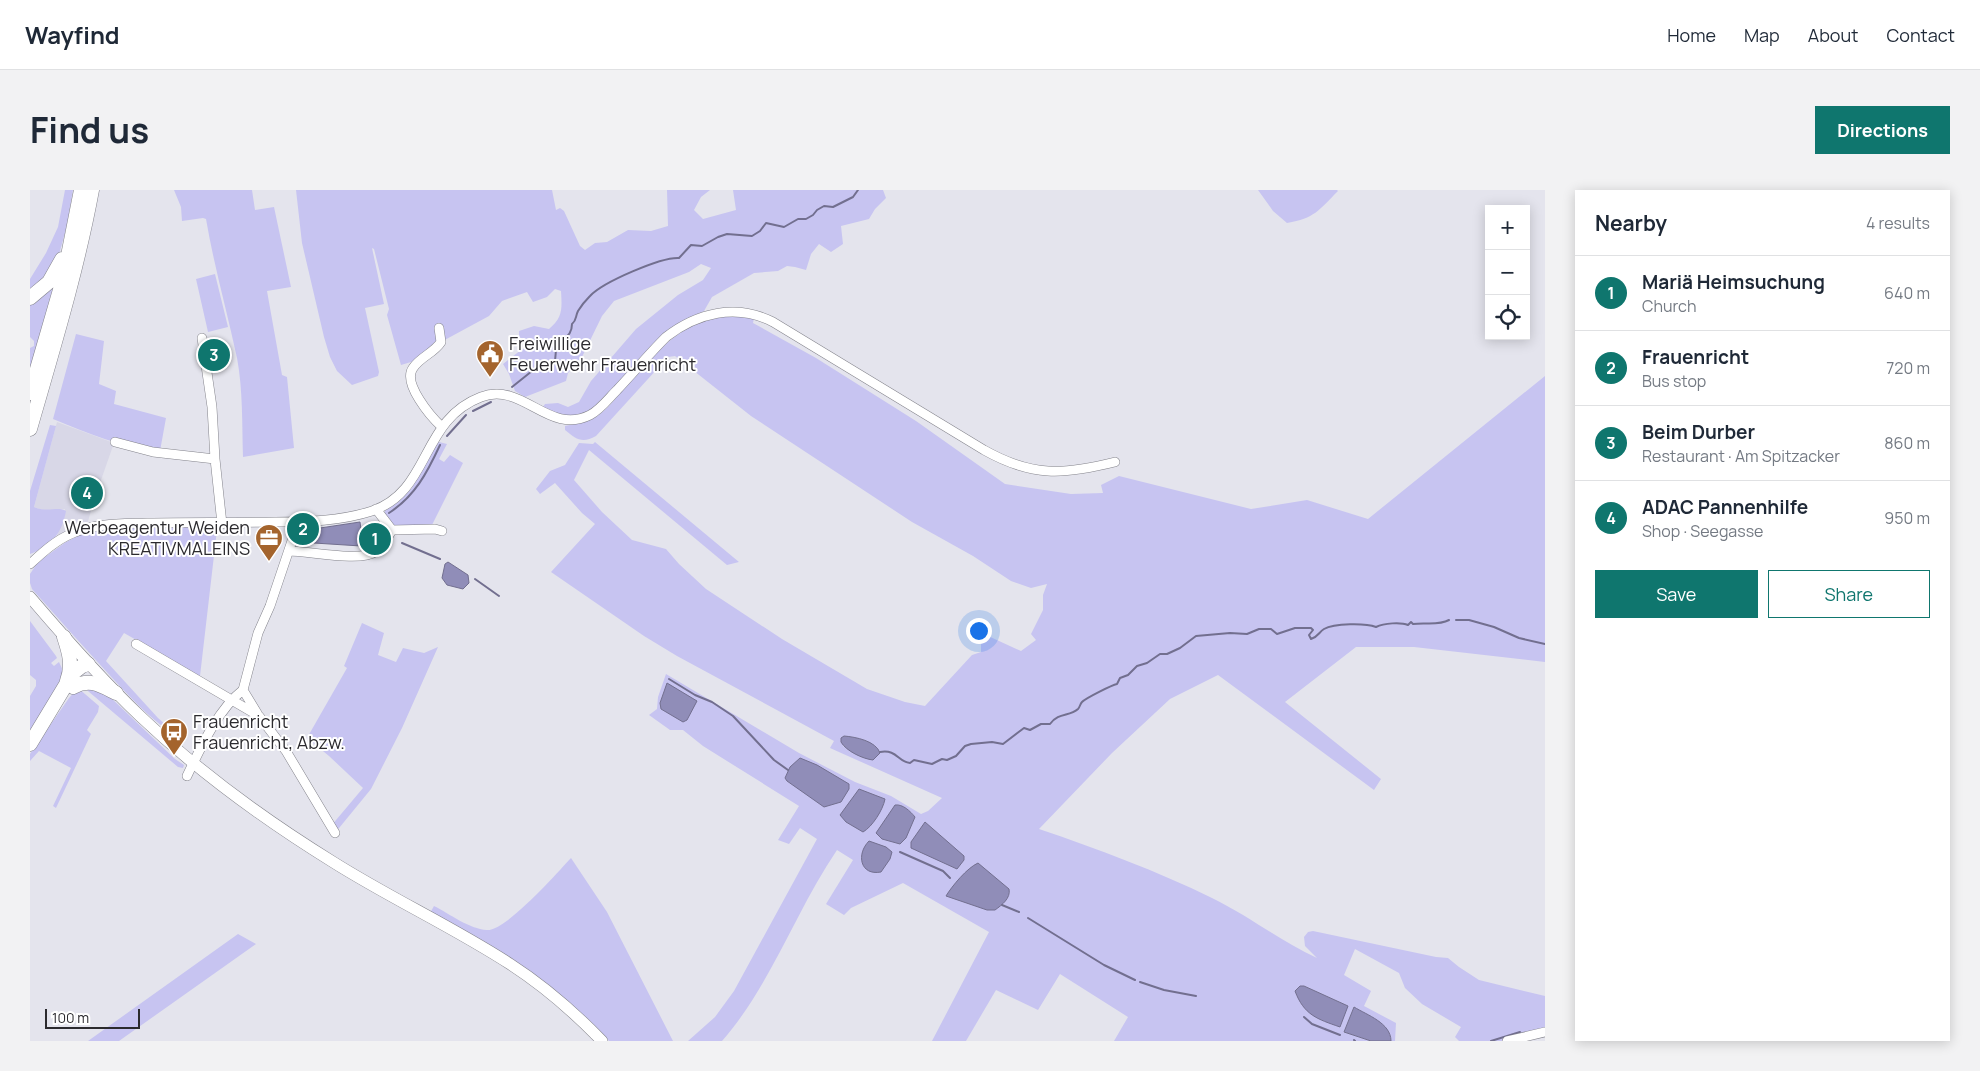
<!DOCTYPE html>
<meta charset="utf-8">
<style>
:root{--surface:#fff;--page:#f2f2f3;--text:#1f2937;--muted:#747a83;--line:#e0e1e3;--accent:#0f766e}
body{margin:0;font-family:Manrope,sans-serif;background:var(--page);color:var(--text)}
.controls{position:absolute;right:15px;top:15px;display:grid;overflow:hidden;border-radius:0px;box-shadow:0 2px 12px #0003}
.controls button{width:45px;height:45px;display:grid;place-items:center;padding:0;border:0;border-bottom:1px solid var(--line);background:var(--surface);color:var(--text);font:25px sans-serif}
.scale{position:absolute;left:15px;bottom:12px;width:95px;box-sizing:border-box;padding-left:5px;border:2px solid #2b2a2e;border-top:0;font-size:14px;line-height:18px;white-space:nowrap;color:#2b2a2e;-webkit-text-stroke:4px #fff;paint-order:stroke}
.you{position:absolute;left:948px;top:440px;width:18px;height:18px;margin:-12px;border:4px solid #fff;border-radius:50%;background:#1a73e8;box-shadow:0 0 0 8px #1a73e833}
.badge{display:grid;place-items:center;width:32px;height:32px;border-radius:50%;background:var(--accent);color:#fff;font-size:16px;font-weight:700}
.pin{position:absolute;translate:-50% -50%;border:2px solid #fff;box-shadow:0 1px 5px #0006}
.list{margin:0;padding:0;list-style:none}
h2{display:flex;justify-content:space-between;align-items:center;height:65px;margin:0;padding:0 20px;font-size:21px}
h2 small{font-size:16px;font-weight:400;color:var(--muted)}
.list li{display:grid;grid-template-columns:32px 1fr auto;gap:15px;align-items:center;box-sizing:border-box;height:75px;padding:0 20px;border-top:1px solid var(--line)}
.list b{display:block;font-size:19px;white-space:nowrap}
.list p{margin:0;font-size:16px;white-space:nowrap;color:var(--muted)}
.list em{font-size:16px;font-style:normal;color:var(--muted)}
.actions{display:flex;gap:10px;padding:15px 20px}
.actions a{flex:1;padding:11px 0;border:1px solid var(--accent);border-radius:0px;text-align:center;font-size:18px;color:var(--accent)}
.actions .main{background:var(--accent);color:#fff}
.icon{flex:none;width:28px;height:28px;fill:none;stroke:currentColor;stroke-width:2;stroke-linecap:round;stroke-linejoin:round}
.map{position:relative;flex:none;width:1515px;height:851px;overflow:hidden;border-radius:0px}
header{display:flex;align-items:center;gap:30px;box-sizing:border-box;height:70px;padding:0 25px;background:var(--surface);border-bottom:1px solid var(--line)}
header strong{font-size:24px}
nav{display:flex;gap:28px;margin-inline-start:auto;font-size:18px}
.intro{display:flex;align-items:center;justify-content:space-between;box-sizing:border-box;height:120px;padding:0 30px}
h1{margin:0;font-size:35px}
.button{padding:12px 22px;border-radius:0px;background:var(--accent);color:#fff;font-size:18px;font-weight:700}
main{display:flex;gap:30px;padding:0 30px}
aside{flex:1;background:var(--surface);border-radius:0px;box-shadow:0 2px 12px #0003}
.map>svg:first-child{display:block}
.built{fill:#d8d7e7}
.green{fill:#c7c4f1;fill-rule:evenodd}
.water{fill:#908db8;stroke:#726f8f}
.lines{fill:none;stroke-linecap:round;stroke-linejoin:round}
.stream{stroke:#726f8f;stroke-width:2}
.minor-casing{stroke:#83838b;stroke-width:10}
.major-casing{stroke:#83838b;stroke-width:12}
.highway-casing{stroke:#83838b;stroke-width:15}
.minor{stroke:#fff;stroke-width:9}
.major{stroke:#fff;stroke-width:11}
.highway{stroke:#fff;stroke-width:14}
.labels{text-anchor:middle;stroke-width:4;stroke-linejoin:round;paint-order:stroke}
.poi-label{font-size:18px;fill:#2b2a2e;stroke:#fff;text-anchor:start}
</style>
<header>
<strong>Wayfind</strong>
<nav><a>Home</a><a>Map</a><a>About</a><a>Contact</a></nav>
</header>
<div class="intro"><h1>Find us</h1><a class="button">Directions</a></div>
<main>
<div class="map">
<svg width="1515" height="851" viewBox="0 0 1515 851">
<rect width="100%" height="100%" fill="#e4e4ed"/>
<path class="built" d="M27 232 84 253 64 310 57 335 27 346 35 324V319L16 321 4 317Z"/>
<path class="green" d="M35 0H43L37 36 26 75 0 105V89L16 63 28 37Z
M144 0H222L225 20 244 17 261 97 237 101 252 185 257 187 264 258 213 267C212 234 213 200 207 168 197 121 184 76 176 29L173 28 152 31 151 17Z
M266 0H522L526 20 530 18 534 21 550 56 555 60 565 53 577 52 598 40 621 41 638 36 637 0H680L671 7 664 20 673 29 706 20 703 0H853L856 8 845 19 839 29 811 36 813 54 801 62 789 54 781 64 776 80 765 77 757 76 748 81 724 83 682 107 674 121 651 132 559 222C539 228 531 229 513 217L515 214 528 213 538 217 549 212 561 191 606 139 648 105 673 90 681 78 671 74 659 82 584 111 572 126 550 171 538 183 536 191 495 207 485 201 479 184 473 174 491 160 503 156 501 150 497 151 489 147V141L504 136 519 139C533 127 532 119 531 101L525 99 517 107 503 112 497 102 472 111 459 126 411 152 383 177 381 172 371 175 357 125 359 119 344 59 342 58 354 114 335 118 349 182 348 186 322 195 307 181 300 167 294 147 272 53Z
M1228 0H1307L1308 1C1288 21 1285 28 1257 33L1243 21Z
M185 84 198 137 178 142 166 89Z
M26 90 0 180V158L4 156V151L0 147V113Z
M702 125 724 128 723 133 786 168 886 231 975 294 1041 304 1073 303 1071 295 1089 286 1221 319 1277 310 1338 329 1515 186V472L1384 457H1326L1255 512 1351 589 1344 600 1188 485 1140 509 1082 563 1009 639C1068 659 1127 681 1182 708 1219 726 1250 751 1287 768L1275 756 1274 747 1278 742 1283 741 1406 767 1418 768 1429 777 1449 790 1515 806V842L1477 851H1429L1425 847 1431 837 1392 814 1375 798 1369 783 1325 759 1314 785 1341 801 1334 816 1366 833 1365 851H1361V846L1324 817 1314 842 1341 851H1084L1098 827 1030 784 1008 820 966 800 936 851H902L959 742 873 693 821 718 814 725 796 714 823 670 807 660C765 722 741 795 692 851H658L685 827 704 801 787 649 770 638 759 654 748 650 769 616 673 556 653 540H640L619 525 627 519 628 507 636 484 769 563 825 592 861 606 891 624 898 621 912 608 800 558 804 551 647 466 614 446 521 382 565 334 552 323 525 293 510 304 506 299 520 281 535 275 549 253 563 254 565 252 709 372 697 375 559 260 544 290 572 322 602 350 636 359 649 374 676 399 752 449 837 499 875 512 895 516 942 465 951 462V453L943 439 991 461 1006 450 1001 444 1013 420V405L1017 394 1001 398 981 391 943 366 882 332 721 226 645 166 638 167 566 246C552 254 546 249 535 240V236C544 234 555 232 564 228 575 222 584 210 592 201 628 163 646 131 702 125ZM814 546 836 551 847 558 833 568 813 556ZM1270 796H1274L1318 816 1272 815 1266 800Z
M46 144 74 151 69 194 86 201 84 214 136 228 130 261C93 258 57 243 23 229Z
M20 235 26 236 4 317C17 323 28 316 36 321 32 343 22 356 0 364V301Z
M409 252 417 254 409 269 414 272 420 265 433 273 401 337H364L355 324V321L368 312 382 298 406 253Z
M188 331 170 486 94 443 76 471 128 528 152 549C126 535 105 512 85 491 57 461 30 430 2 399L0 393V384L8 372 36 352 50 345 62 341Z
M0 431 26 466 27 468 21 473 24 476 29 472 35 485 0 545V506L6 496V490L0 485Z
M332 433 354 443 348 465 366 472 373 458 394 463 408 457 372 538 341 599 305 643 301 636 333 598 299 566 277 548 317 478 314 476Z
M52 496 78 505 145 569 154 575 153 578 148 577Z
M48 498 69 516 68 522 57 540 61 544 26 618 23 616 41 578 9 561 0 571V564L39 508Z
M541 668 577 722 643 851H579L559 830 400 723 404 716C420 724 439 739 457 740 476 741 527 683 541 668Z
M208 744 226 754 89 851H58Z"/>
<path class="water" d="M330 332 333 354 331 356 284 353 281 351 282 344 290 338Z
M418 372 438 385 439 393 433 399 417 395 412 388 415 374Z
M637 493 667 511 657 530 653 532 631 519 630 513Z
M814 546C826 547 846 551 850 563L843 570C833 569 816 561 811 552V548Z
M770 568 787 575 819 594V599L811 612 794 617 757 591 755 588 760 577Z
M829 599 855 609C853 620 842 637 833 642L816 632 810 625Z
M865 615C873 614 880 621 885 627L876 648 870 654 852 649 846 643Z
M895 632 934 666V670L927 679 881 658V652Z
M839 651 856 657 862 662 860 669 851 682C830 686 826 664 839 651Z
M948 673 979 699C981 708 972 715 965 720H957L916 706C922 696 937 678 948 673Z
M1270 796H1274L1318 816 1310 837C1287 829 1274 825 1265 801Z
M1324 817C1337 825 1361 833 1361 851H1341L1314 842Z"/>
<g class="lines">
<path class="stream" d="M482 197 502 181 525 171 526 160 531 155 532 150C538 147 542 141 542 134 547 130 545 127 548 121 551 116 556 110 560 106 573 92 631 67 649 68L661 55 672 56 688 47 697 44 722 46 730 41 736 33 754 37 768 29H776L783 25 787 20 794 16 803 17 823 7 828 0
M443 221 461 212
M417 246 436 225
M359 323C385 306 397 283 410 255
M372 353 410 369
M445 389 469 406
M1426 430H1439L1464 437 1489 448 1515 454
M639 489 665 505 682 512 703 526 744 570 758 580
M850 562C867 559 868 572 880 573L884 570 902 574 912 569 917 570 926 566 935 556 941 554 962 552 973 554 994 538 1000 540 1011 534H1020C1029 522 1039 527 1048 519 1050 517 1050 514 1052 512 1056 508 1082 495 1087 494L1090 488 1098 485 1107 476 1117 473 1130 464H1137L1150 458 1166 446 1200 443 1217 444 1229 439H1241L1247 444 1265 438H1281L1283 440 1279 445 1281 449C1288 447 1289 442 1294 439 1304 433 1336 433 1346 437 1354 433 1371 432 1378 435L1381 432 1383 434C1395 432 1408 436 1419 430
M870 662 913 681 920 688
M972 715 989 722
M998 728 1074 775 1105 790
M1110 792 1134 800 1166 806
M1274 827 1282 834 1310 845
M1324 850 1325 851
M1461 851 1490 842"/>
<defs>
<path id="minor" d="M409 138 411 152C404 163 390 167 383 178 372 193 401 227 412 237
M172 148 182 217 185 269 192 334
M85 252 123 262 185 269
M362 340 405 339 412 341
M259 361C279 361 330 372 345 362 353 357 358 347 362 340L346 319
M0 374C13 362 26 350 43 343 66 333 92 334 117 333 160 332 203 333 245 332 277 332 311 331 342 321 401 301 390 230 451 207 493 191 518 246 560 225 570 220 579 208 587 200 604 182 619 164 636 147 667 123 706 113 743 132L954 260C1002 287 1033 285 1085 272
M106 454 229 526 256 561 305 643
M213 500 228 443 240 416 268 333
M213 500 227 523
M157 586C170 559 188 519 213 500
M1477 851 1515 842"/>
<path id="major" d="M0 407C35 448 71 489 110 526 168 581 235 630 303 672 360 708 423 737 480 774 514 796 544 822 572 851"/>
<path id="highway" d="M0 108 19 92 32 69
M0 203 34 86 51 0
M0 239C23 159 47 81 62 0
M34 447C39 462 43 475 37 491
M43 497C60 488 70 495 86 503
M0 554 43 483 52 476 58 474"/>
</defs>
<use href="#minor" class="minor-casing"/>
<use href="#major" class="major-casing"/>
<use href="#highway" class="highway-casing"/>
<use href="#minor" class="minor"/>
<use href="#major" class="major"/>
<use href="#highway" class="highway"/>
</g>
<defs>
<symbol id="civic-pin" viewBox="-11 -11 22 30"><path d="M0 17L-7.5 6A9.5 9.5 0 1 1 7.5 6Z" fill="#a4642d" stroke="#fff"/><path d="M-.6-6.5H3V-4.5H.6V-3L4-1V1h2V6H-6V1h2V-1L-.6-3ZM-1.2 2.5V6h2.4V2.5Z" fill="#fff"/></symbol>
<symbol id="office-pin" viewBox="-11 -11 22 30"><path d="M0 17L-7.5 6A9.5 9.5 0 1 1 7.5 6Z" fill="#a4642d" stroke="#fff"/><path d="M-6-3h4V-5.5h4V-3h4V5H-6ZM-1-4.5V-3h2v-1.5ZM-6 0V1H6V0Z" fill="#fff"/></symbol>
<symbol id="bus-pin" viewBox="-11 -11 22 30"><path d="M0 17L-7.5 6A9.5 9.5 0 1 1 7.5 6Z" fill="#a4642d" stroke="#fff"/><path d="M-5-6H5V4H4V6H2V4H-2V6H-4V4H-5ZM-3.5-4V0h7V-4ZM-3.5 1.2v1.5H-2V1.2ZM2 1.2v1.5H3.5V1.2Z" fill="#fff"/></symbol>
</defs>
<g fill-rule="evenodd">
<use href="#civic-pin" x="444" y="148" width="32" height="43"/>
<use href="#office-pin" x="223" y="332" width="32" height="43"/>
<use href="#bus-pin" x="128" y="526" width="32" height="43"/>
</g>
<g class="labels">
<g class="poi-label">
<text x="479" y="160">Freiwillige<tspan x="479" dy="21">Feuerwehr Frauenricht</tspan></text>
<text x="220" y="344" text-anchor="end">Werbeagentur Weiden<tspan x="220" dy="21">KREATIVMALEINS</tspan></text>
<text x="163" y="538">Frauenricht<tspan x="163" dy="21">Frauenricht, Abzw.</tspan></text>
</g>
</g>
</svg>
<div class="controls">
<button>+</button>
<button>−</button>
<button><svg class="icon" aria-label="locate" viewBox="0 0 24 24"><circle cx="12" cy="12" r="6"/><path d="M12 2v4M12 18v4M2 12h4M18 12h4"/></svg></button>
</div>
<div class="scale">100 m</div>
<div class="you"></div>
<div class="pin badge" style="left:345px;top:349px">1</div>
<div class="pin badge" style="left:273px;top:339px">2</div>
<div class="pin badge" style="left:184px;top:165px">3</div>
<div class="pin badge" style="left:57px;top:303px">4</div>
</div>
<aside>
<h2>Nearby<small>4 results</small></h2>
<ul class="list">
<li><span class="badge">1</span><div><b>Mariä Heimsuchung</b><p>Church</p></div><em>640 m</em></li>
<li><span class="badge">2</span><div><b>Frauenricht</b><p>Bus stop</p></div><em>720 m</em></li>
<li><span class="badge">3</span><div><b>Beim Durber</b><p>Restaurant · Am Spitzacker</p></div><em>860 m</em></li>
<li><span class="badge">4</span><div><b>ADAC Pannenhilfe</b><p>Shop · Seegasse</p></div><em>950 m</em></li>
</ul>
<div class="actions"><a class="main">Save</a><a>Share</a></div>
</aside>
</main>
